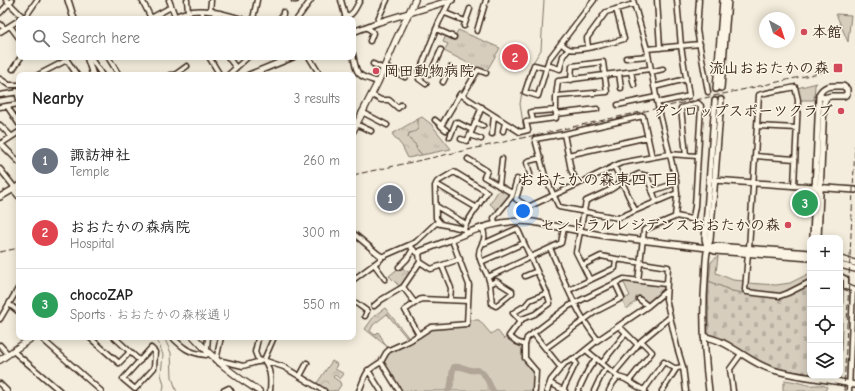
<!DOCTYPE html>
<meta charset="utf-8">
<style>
:root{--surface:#fff;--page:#f6f6f6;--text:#222;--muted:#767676;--line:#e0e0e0;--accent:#d1495b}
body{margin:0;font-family:"Comic Neue","Klee One",sans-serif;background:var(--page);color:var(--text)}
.controls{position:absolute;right:12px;bottom:12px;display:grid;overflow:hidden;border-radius:8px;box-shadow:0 2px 10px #0003}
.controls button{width:36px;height:36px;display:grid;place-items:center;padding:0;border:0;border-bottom:1px solid var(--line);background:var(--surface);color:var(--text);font:20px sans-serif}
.compass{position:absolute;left:759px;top:12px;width:36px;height:36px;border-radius:50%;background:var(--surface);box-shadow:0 2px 10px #0003;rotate:141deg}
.you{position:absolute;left:523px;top:211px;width:14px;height:14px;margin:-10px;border:3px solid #fff;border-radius:50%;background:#1a73e8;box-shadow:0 0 0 6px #1a73e833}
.badge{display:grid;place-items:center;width:26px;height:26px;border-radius:50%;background:var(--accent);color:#fff;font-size:13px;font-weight:700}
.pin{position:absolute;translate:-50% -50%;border:2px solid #fff;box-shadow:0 1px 4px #0006}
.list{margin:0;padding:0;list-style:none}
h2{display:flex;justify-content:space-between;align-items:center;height:52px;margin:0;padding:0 16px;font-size:17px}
h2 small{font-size:13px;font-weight:400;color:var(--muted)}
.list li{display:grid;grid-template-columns:26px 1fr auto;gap:12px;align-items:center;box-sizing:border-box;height:72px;padding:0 16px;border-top:1px solid var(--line)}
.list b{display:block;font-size:15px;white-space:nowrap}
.list p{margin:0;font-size:13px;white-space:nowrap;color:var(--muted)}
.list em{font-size:13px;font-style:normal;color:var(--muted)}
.icon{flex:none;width:22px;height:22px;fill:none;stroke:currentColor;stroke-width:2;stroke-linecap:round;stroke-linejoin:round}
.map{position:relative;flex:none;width:855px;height:391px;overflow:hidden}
.search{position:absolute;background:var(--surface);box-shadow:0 2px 10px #0003;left:16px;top:16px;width:340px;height:44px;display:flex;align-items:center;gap:10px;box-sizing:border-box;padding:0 14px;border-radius:8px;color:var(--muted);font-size:15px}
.panel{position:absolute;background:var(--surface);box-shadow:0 2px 10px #0003;left:16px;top:72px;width:340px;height:268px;border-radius:8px}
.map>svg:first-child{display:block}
.grass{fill:url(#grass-tufts);stroke:#887c6e;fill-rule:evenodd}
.forest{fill:url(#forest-crowns);stroke:#887c6e}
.cemetery{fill:url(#cemetery-stones);stroke:#887c6e}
.green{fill:#d6cdbd;stroke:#887c6e}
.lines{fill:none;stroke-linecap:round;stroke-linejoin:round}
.stream{stroke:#817466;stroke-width:1}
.river{stroke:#b0a596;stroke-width:6}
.tertiary-tunnel{stroke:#cfc6b7;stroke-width:5;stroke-dasharray:5 2.5;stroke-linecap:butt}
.minor-casing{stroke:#3b2a1e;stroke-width:7}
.tertiary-casing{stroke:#3b2a1e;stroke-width:8}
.secondary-casing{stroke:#3b2a1e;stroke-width:8}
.minor{stroke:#fcf5e5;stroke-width:4}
.tertiary{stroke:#fcf5e5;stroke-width:5}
.secondary{stroke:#fcf5e5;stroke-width:5.5}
.rail{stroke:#3b2a1e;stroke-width:1;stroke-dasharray:6 3;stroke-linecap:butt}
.poi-dot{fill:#d1495b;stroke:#fcf5e5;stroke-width:1.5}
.labels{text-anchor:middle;stroke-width:3;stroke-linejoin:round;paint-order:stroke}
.poi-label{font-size:15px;font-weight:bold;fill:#3b2a1e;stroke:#fcf5e5;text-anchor:end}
.neighbourhood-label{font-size:16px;font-weight:bold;fill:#3b2a1e;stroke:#fcf5e5}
</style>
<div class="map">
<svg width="855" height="391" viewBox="0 0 855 391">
<defs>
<pattern id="grass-tufts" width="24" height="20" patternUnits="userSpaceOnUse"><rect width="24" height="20" fill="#d6cdbd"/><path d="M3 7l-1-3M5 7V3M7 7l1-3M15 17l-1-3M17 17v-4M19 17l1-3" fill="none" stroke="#b9b0a2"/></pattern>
<pattern id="forest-crowns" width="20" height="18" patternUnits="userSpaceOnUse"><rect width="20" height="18" fill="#d6cdbd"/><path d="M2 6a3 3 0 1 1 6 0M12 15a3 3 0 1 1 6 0" fill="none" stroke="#b9b0a2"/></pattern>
<pattern id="cemetery-stones" width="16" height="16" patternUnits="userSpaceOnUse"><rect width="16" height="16" fill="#d6cdbd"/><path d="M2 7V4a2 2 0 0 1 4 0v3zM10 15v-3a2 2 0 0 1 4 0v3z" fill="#b9b0a2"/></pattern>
</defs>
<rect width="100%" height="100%" fill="#f4eddd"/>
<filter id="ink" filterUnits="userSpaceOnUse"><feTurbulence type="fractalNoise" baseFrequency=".025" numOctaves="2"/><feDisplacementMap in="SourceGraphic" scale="8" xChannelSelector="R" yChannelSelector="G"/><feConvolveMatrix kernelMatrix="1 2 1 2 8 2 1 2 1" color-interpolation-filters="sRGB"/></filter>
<g filter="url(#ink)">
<path class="grass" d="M458 30 500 48 486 72 444 51 448 44 443 42 446 35 454 38Z
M422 117 431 124 451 149 422 155 416 148V145L408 138V135L417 127 418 119Z
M385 308 408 337 403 342 389 348 365 329 375 315ZM387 314 407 338 402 342 388 348C383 343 383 338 378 332L375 335 370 331 373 325Z"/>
<path class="forest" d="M418 119V129L414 132 409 133 408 138 416 145V148L422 155 408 158 402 146 392 134Z
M400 267 410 273 400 287 389 276Z
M332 361 337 364 335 369 344 374 340 379 335 375 333 377 340 382 341 385 337 391H326L317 383Z"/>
<path class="cemetery" d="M840 277 844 280 840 378 839 379 822 376H840Z
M709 281 732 291 782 297 790 295 810 284V374C793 371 775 369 759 362 742 353 729 340 710 335L708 333Z"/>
<path class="green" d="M836 14 851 15 848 42Z
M817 83 815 85 814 100H800L797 88Z
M500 188 510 194 499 212 490 204Z
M718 256 716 273 733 280 744 281 743 293 732 291 709 281 711 262Z
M810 273V281L788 292 780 294 748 290 747 288V283L776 285 790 283Z
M623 281 664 285 665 286C663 294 655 299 649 304L639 298 627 309 622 300 630 296Z
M470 320H479L491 334 497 330 504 339 507 336 517 344 522 346 524 358 534 371V391H401L384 364 385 359 389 353 409 343 431 328 453 326 469 327Z
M785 380C793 381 800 383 808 385 815 386 821 383 827 387L825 391H783V384H785Z"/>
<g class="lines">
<path class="stream" d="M524 129 520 104 522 92 530 67 541 50 544 0
M155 337 159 344 163 355 161 374 164 385 163 391
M164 337 171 353 172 377 176 390 177 391"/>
<path class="river" d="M448 391C454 383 450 375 454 367 461 366 465 368 470 370 474 371 477 369 480 371 487 375 489 385 493 391"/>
<path class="tertiary-tunnel" d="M721 100V88
M715 101 716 89"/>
<defs>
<path id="minor" d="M6 0 23 17
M142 0 151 18 171 7
M169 0 175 16
M187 0 188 12
M294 0H296
M341 0 346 19
M633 0 647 49 658 106 676 180 677 196 675 217 644 230 638 281
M657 0 660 48
M699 0 697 30 708 92
M201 11 204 19
M210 11 211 1
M213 11 218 19
M0 13 12 0
M445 13 465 21
M345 17C354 15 356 7 360 0
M20 19 26 16 37 0
M171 19C193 4 219 12 242 19
M253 19 257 0
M279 19 283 15V12
M297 19 311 0
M379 22 378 19 387 0
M0 24 5 29
M10 26 19 38
M464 26 470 9
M366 27 372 31 373 33 370 41
M436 29 454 37
M477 31 486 0
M0 32 19 20
M561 43C563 45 566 48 569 49 576 52 615 42 624 39L616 9
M588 47 587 38 606 12 634 4
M647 49 700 44
M441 50 430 74 421 68 439 22 450 1
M353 54C357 76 356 75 378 82
M90 57 102 75
M108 57 119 75
M209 57 220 75
M228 57 236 68
M309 57 320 75
M626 58 648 56
M373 64 384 69
M547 65 560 69 563 56 569 49
M385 67 405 77
M421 68 419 73 420 76 419 79 426 84
M546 68 534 65 525 92 538 96 549 59 594 0
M13 69 21 57
M631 72 634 85
M651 72 663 69
M619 73 621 88
M176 74 187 66
M38 75 67 60 77 75
M170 75H178
M228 75 248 57
M0 79 9 85H19
M443 82 450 68
M654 87 686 79
M17 91 19 100
M0 95 19 92
M372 95 381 100H389L398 108 401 105
M463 95 478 70 486 73
M557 96 607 92 603 62 572 66 571 80
M657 101 662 102 689 96 681 46 677 0
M618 105 656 97
M7 106 19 124
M0 107 19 104
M362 112 387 125
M556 114 597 109
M435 120 441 125
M533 121 531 112 556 110
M475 122 483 126
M356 124 371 131
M0 125 11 136
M757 126 796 128
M446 130 441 126 460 94 520 132 528 130 526 122 556 118V97L558 81 650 69
M503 131 505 123
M492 134 494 116
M564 134 535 139 545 176 559 207 618 218 677 193
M450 137 456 122 472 130
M461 139 467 141 470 135
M481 139 470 135 482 107
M0 143 19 162
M2 143 19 132
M568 155 648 137
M755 156 795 159
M652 157 643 116 564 134 571 170 578 184 621 163 669 154 697 156
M468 159 487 171 484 177 512 193
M0 169 15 188
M530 174 527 163 528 161 541 158
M436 184 477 208
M499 186 502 159
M520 186 516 199 528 207 578 184
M652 191 676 183
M436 206 466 224
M635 210 622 182 639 174 647 176 656 201
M676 216 691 219 693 217 695 206 701 106 698 103 681 108 686 155
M495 223 494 218 512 196 517 179
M441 224 436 218 435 186 437 182 454 172 487 192 466 224 464 229 466 234
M482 227C489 243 478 243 479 255 480 262 485 270 488 277L561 243 564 228
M353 233 378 254 381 256H384L416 242 436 223 464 229
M483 243H485L516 229 518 230 547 293 550 303 535 314 522 319 509 336 517 342 525 345
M410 246 416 252 419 253 420 262 403 287 415 303
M550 248C563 278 577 315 598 340
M749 248 759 95C762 93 788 89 795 87L798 100 794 186
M748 253 745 290 747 292 780 296 788 293 810 282
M420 262 431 269 460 259
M481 262 524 243
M374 264 385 279
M583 265 601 256 616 259
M442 266 451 288 450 300
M399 267 407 259 413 249
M525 276 537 271
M840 276 846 279V287L855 290
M488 277 490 284 496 281 512 291V293L496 306 492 304 490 284
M353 280 381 259V256
M590 280 576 252 586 201 610 190 622 182 614 166
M569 290 615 268 616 259 668 267 666 299 677 347 683 367
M639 299 648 306
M353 302 356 303 367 311 365 316
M9 304 19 312
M374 306 381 300 403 287
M0 319 19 287
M521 321 513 313 526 305 530 300 547 293
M619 326 637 344
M533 333 561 368
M419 335 405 310 421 299 468 301
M40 337 101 391
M89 337 119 363 130 352
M114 337 140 361
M172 337C183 348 189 353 206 355L208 353
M258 339 255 352 259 362
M641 341 670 317
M0 345 8 354
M151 348 155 352 154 368 135 389 123 379Z
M546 348 595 312 622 298 615 283
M206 350 207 349 208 337
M586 350 618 377 625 379 645 391
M13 351 60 391
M215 360 217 356 221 337
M266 361 284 367 324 391
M219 363 222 361 243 366 264 360
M602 363 626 333
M368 370 381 391
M614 373 641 341 652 352 629 381
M300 376 307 363
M550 383 565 391
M0 384 7 391
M563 390 576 363 572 359
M644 390 664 362 676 369
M223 391 229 388 231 391
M270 391C271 380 271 370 264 360L274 337
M359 391C367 373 363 373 381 362
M399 391 381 362 386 353 389 350 409 341 431 327 467 324 469 285 452 240
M535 391 536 371 525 358V345L527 338 569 306 624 279 666 284
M547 391 551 380 565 363 577 357 598 340 648 306 666 291
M578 391 588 370 596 358
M594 391 602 374 607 368
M609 391 613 383 618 377
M662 391 676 369 677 368 683 367 686 391
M733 391 730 369 741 354
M849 391 853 290"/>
<path id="tertiary" d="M68 0 74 19
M353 32 379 22 452 0
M87 57 93 75
M249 75 293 57
M721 88 728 0
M716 89 723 0
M714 180 855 190
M13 189 19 196
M0 197 19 186
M813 238 819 95C824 84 833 86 843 86L847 89V94L844 96H831L824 98 820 96V93
M818 238 824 103 826 98
M707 247 705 239 715 101
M708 248 715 246 810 253
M419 253 421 251C459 238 492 217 533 222L606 236 707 248 715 251 810 258
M840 259 855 263
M840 265 855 269
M704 337C729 340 746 361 770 369 797 378 827 378 855 385
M709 391C704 352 702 319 705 279 706 266 705 252 710 240L721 100"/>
<path id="secondary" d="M353 131 378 82 395 42 415 0
M194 337C213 359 234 376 259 391
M0 360 33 337"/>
</defs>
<use href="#minor" class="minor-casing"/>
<use href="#tertiary" class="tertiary-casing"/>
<use href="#secondary" class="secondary-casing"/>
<use href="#minor" class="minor"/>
<use href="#tertiary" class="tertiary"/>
<use href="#secondary" class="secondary"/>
<path class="rail" d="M353 175 828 71
M0 252 19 248
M844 391 855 145"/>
</g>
</g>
<g class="poi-dot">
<circle cx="804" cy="32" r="4"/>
<rect x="833" y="63" width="10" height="10" rx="2"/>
<circle cx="376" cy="71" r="4"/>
<circle cx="841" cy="111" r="4"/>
<circle cx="788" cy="225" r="4"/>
</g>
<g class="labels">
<g class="poi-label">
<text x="812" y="37" text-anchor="start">本館</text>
<text x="829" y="73">流山おおたかの森</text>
<text x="384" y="76" text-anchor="start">岡田動物病院</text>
<text x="833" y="116">ダンロップスポーツクラブ</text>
<text x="780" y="230">セントラルレジデンスおおたかの森</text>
</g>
<g class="neighbourhood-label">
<text x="599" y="185">おおたかの森東四丁目</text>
</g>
</g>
</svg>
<div class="controls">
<button>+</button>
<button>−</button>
<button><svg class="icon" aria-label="locate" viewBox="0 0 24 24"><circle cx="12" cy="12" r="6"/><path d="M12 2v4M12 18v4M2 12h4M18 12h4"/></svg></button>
<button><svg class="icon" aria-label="layers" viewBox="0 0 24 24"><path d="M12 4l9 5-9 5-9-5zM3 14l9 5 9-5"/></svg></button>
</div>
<svg class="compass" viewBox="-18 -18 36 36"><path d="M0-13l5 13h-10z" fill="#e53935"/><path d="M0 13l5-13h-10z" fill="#767676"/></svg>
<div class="you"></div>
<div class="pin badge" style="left:390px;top:198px;background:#6b7280">1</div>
<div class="pin badge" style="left:515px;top:57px;background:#e0444e">2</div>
<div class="pin badge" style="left:805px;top:203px;background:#2e9e5b">3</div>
<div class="search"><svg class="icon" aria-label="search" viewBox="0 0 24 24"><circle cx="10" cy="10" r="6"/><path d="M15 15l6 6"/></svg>Search here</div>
<section class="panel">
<h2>Nearby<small>3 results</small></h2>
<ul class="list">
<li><span class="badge" style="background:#6b7280">1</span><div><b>諏訪神社</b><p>Temple</p></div><em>260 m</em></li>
<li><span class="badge" style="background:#e0444e">2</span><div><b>おおたかの森病院</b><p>Hospital</p></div><em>300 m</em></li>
<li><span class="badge" style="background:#2e9e5b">3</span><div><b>chocoZAP</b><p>Sports · おおたかの森桜通り</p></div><em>550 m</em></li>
</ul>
</section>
</div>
